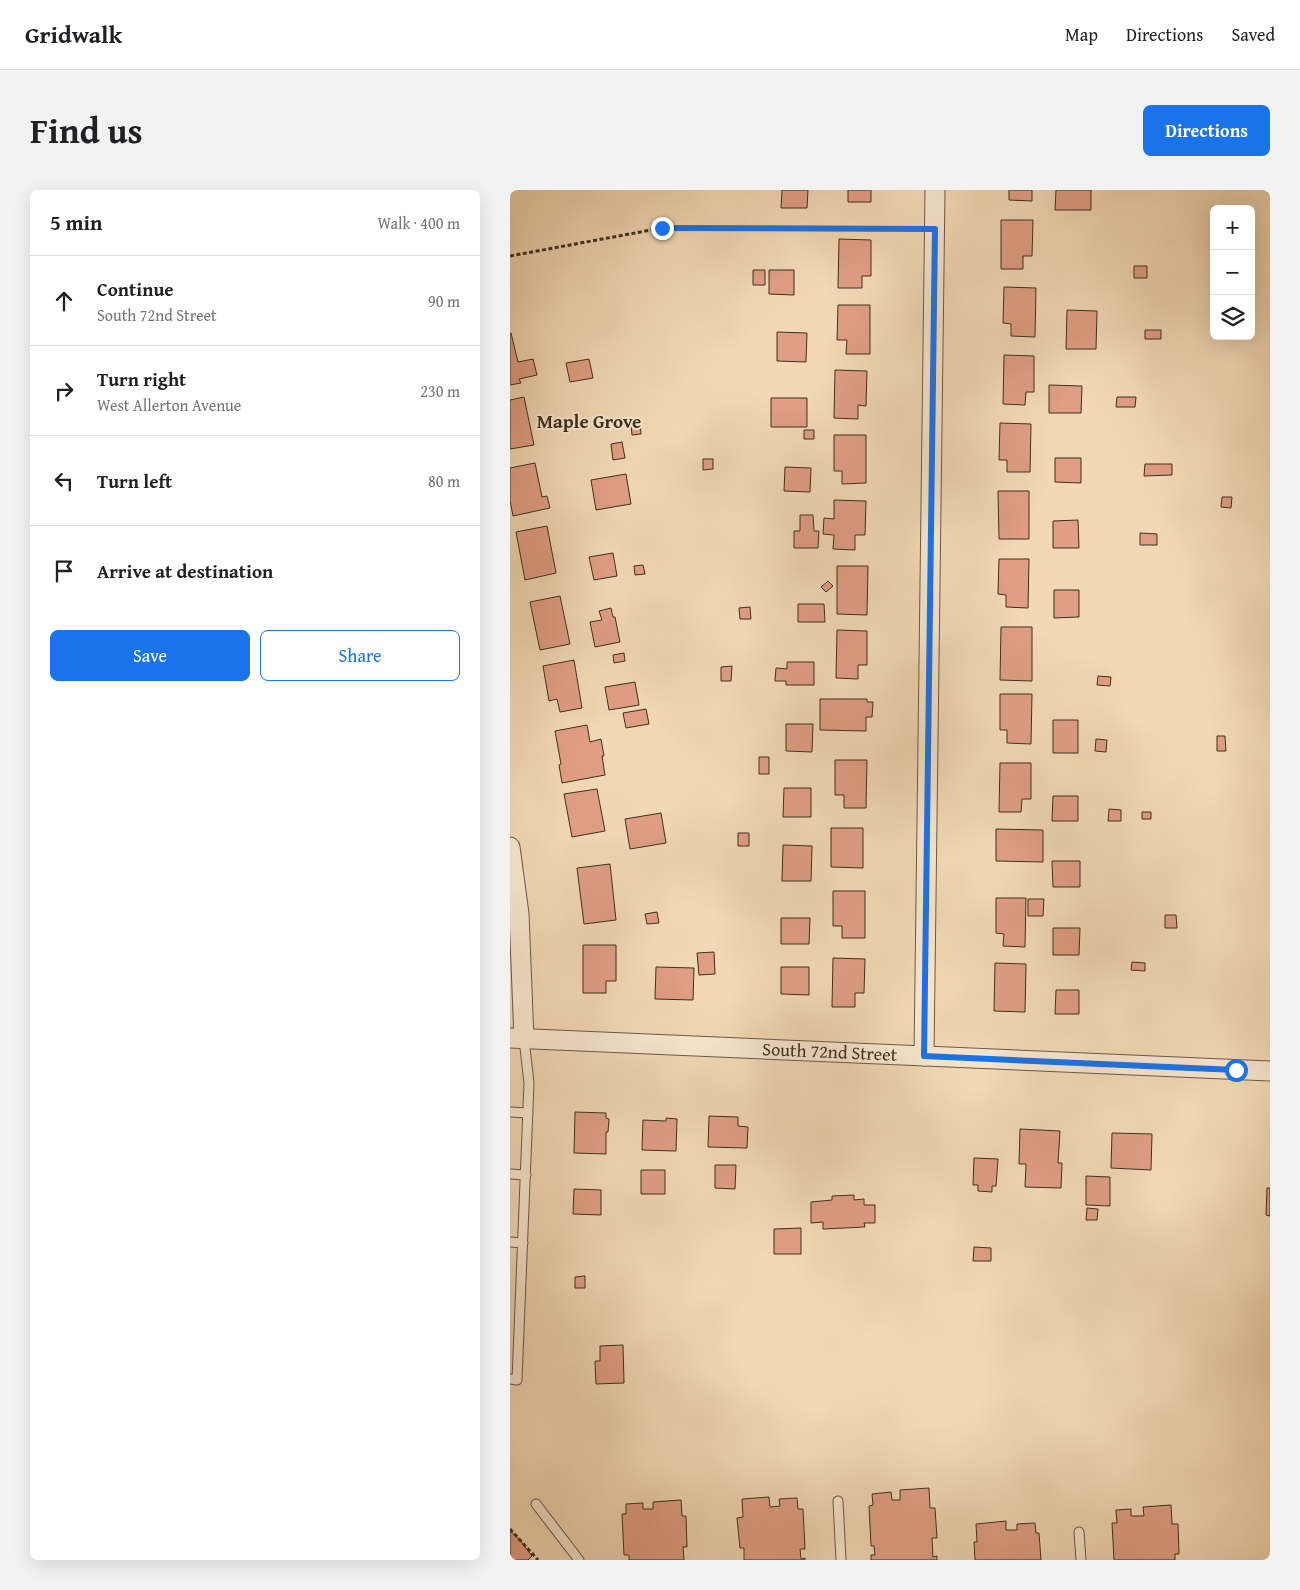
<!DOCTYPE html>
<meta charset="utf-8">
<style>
:root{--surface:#fff;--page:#f2f2f2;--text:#202124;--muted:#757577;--line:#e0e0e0;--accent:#1a73e8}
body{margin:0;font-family:"Gentium Book Plus",serif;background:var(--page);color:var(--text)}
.controls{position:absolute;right:15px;top:15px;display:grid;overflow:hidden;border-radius:8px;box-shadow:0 5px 20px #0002}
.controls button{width:45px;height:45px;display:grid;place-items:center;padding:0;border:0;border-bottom:1px solid var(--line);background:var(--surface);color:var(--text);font:25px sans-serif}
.stop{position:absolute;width:15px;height:15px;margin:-11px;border:4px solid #1a73e8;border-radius:50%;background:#fff}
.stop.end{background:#1a73e8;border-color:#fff;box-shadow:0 1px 5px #0008}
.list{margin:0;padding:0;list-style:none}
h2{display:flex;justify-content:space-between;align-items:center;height:65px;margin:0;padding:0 20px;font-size:21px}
h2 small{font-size:16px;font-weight:400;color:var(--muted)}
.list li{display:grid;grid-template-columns:32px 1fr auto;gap:15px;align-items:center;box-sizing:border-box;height:90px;padding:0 20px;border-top:1px solid var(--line)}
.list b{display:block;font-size:19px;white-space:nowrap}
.list p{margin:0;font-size:16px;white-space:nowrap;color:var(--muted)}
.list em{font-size:16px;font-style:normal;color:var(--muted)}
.actions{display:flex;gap:10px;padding:15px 20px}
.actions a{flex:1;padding:11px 0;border:1px solid var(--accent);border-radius:8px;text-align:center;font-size:18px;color:var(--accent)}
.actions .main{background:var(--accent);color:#fff}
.icon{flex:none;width:28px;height:28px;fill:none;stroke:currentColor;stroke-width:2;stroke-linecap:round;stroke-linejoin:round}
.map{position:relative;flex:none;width:760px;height:1370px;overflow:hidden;border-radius:8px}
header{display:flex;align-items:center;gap:30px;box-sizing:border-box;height:70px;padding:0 25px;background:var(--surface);border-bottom:1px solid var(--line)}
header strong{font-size:24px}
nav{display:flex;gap:28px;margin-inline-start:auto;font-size:18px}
.intro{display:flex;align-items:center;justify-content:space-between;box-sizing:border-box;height:120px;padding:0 30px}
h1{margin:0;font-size:35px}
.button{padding:12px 22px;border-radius:8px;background:var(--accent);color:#fff;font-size:18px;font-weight:700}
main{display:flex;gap:30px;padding:0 30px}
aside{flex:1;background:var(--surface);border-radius:8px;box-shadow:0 5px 20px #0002}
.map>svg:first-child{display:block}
.building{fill:#e09e83;stroke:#3d3020}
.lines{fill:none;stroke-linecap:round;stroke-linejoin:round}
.service-casing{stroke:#6a5a45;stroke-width:11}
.minor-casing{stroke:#6a5a45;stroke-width:21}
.path{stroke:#3d3020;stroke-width:3;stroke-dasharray:4 2.5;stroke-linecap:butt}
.service{stroke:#f7e6cf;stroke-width:9}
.minor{stroke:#f7e6cf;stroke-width:19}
.route{stroke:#1a73e8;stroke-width:6}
.labels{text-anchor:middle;stroke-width:4;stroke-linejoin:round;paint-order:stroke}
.street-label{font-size:18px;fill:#3d3020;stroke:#f7e6cf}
.neighbourhood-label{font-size:19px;font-weight:bold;fill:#3d3020;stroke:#f7e6cf}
</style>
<header>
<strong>Gridwalk</strong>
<nav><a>Map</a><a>Directions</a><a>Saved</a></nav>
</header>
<div class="intro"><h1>Find us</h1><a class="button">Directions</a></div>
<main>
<aside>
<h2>5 min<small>Walk · 400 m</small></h2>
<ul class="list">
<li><svg class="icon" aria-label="ahead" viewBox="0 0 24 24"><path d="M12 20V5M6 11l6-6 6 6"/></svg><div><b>Continue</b><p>South 72nd Street</p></div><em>90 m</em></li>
<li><svg class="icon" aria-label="right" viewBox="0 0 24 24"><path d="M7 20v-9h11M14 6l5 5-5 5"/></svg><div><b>Turn right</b><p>West Allerton Avenue</p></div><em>230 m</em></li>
<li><svg class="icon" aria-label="left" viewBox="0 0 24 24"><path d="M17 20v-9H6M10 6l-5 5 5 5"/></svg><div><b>Turn left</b></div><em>80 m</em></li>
<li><svg class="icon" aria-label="arrive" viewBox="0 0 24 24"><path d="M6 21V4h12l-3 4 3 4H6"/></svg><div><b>Arrive at destination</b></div></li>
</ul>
<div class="actions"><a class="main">Save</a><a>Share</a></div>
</aside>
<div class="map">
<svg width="760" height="1370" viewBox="0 0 760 1370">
<rect width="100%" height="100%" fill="#f2d8b5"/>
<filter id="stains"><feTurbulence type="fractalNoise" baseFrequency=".004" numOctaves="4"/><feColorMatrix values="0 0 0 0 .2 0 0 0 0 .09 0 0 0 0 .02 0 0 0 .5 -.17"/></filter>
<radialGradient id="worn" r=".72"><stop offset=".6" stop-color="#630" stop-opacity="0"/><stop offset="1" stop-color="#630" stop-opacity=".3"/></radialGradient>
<path class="building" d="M272 0H298L297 18H271Z
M338 0H361V12H338Z
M499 0H522V11L499 10Z
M546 0H581V20H545Z
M491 30H523L522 66H513V79H491Z
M329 49 361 50V86H352V98H328Z
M624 76H637V88H624Z
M243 80H255V95H243Z
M259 80H284V105L259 104Z
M494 97 526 98 525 147 501 146V134L493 133Z
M328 115H360V164H336L337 150H327Z
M557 120 587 121 586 159H556Z
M635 140H651V149H635Z
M267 142 297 143 296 172 267 171Z
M0 143H1L8 172 23 169 27 185 9 189 11 193 0 195Z
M494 165 524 166V202H516L515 215 493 214Z
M79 169 83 188 60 192 56 173Z
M325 180 357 181 356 216 348 215V229L324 228Z
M539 195 572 196 571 223H539Z
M14 207 24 255 0 259V210Z
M607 207H626L625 217H606Z
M261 208H297V237H261Z
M490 233 521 234 520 282H497V270H489Z
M130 234 131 244 122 245 121 235Z
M294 240H304V249H294Z
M324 245H356V293L332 294V281H324Z
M112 252 115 268 103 270 101 254Z
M545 268H571V293L545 292Z
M193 269H203V279L193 280Z
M25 273 32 307 37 306 40 318 3 326 0 310V278Z
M635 274H662V285L634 286Z
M275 277 301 278 300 302 274 301Z
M116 284 121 314 86 320 81 290Z
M488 301H519V349H489Z
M712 307H722L721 318 711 317Z
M324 310 356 311 355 345H345V360L323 359 324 345 313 344 314 328 324 329Z
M290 325H303L304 341H309L308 358H284V341H290Z
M568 330 569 358H543V331Z
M37 336 46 383 15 390 6 342Z
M630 343 647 344V355H630Z
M103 363 107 386 84 390 79 367Z
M489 369H519L518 418 496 417V405L488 404Z
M133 375 135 384 125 385 124 376Z
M327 376H358L357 425 327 424Z
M318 391 323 396 316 402 311 397Z
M544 400H569V427L544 428Z
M50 406 60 454 30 460 20 412Z
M288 414H314L315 432H288Z
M240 417 241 429H230L229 418Z
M101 418 103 427H105L110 452 85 457 80 432 92 430 89 421Z
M491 437H522V491L490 490Z
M327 440 357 441V475H348V489L326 488Z
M114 463 115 471 104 473 103 465Z
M64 470 72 518 50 522 47 509 39 511 33 476Z
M277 472H304V495H276V491H265L266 478 277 479Z
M222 476 221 491H211V477Z
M588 486 601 487 600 496 587 495Z
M125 492 129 515 99 520 95 497Z
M490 504H522L521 554 497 553V540H490Z
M310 509H357V512H363L362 527H356V541L310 540Z
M136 519 139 534 116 538 113 523Z
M543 530H568V563H543Z
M276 534H303L302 562 276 561Z
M77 535 80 552 91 549 94 566H92L95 585 52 593 49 575 51 574 45 541Z
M707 546H715L716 561H707Z
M586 549 597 550 596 562 585 561Z
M249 567H259V584H249Z
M325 570H357L356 618H334V605H325Z
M490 573H521V609H512L511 622H489Z
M274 598H301V627H273Z
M87 599 95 641 62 647 54 604Z
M543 606H568V631H542Z
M599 619 611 620V631H598Z
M632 622H641V629H632Z
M151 623 156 653 120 659 115 629Z
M321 638H353V678L321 677Z
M486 639 533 640V672L486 671Z
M228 643H239V656H228Z
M273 655 302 656 301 691H272Z
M542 671H570V697H543Z
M100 674 106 730 74 734 67 678Z
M323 701H355V748H332V736H323Z
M486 708H516L515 757 493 756 494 744 486 743Z
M518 709H534L533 726H518Z
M147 722 149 733 137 734 135 724Z
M655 725H666L667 738H655Z
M271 728H300L299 754H271Z
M543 738H570L569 765H543Z
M73 755H106V791H96V803H73Z
M204 762 205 784 189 785 187 763Z
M323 768 355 769 354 803H345V817H322Z
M622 772 635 773V781L621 780Z
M485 773 516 774 515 822 484 821Z
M146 777 184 778 183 810 145 809Z
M271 777H299V805L271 804Z
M546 800H569V824H545Z
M65 922 96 923V928L99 929 98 942H96V964L64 963Z
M199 926 228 927V936L238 937 237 958 198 957Z
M156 928 167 929 166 961 132 960 133 930 156 931Z
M510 939 550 941 548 973H552L551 998 515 997 516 974H509Z
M602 943 642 944 641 980 601 978Z
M464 968 488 969 486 996H482V1002L468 1001V995H463Z
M205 975H226L225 999 205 998Z
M131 980H155V1004H131Z
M576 986 600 987V1016L576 1015Z
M757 998H760V1026L756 1025Z
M64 999 91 1000V1025L63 1024Z
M344 1005V1010L354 1009V1015H365V1033H354L355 1037 313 1039V1032L301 1033V1012L322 1010V1006Z
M577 1018 588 1019 587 1030H576Z
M291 1038V1064H264V1039Z
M464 1057 481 1058V1071H463Z
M75 1086V1098H65V1087Z
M113 1155 114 1193 86 1194 85 1171H90V1156Z
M419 1298 420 1318H425L427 1348H422L423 1367 427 1366V1370H361V1365H365L364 1356H361L359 1316 363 1315 362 1304 381 1302 382 1310H390V1300Z
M259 1307 260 1317 270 1316 269 1309 287 1308 288 1319H293L295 1359H290L291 1369 295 1368V1370H234V1358H230L227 1328 233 1327 232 1309Z
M171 1310 172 1326H176L177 1357H173L174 1370H119V1365H114L112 1324H116V1314L133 1313V1319H143V1312Z
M661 1315 662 1334H668L669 1364H665V1370H604L602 1333H607L606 1320 621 1319V1326H634L633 1317Z
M496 1331V1340H507V1334L525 1333 526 1343H529L531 1370H465L464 1352H467L466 1334Z
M0 1341 9 1349 22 1366 18 1370H0Z"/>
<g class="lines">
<defs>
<path id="service" d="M0 922 18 923
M0 984 16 985
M0 1052 13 1053
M0 1189 7 1190 19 893 14 849
M328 1311 331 1370
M26 1314 69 1370
M569 1342 571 1370"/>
<g id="minor">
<path d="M0 657 9 724 14 849"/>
<path id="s1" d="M0 848 760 881"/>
<path d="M414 866 425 0"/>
</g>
</defs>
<use href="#service" class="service-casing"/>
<use href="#minor" class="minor-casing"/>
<path class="path" d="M0 66 152 38 404 39
M0 1339 28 1370"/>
<use href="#service" class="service"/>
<use href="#minor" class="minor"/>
</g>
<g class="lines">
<path class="route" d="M152 38 425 39 414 866 726 880"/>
</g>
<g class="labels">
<g class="street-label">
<text dy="6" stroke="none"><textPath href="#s1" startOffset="320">South 72nd Street</textPath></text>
</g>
<g class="neighbourhood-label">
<text x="79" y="238">Maple Grove</text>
</g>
</g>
<rect width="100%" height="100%" filter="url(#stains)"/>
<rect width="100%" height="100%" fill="url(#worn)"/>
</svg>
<div class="controls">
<button>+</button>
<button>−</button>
<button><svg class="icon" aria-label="layers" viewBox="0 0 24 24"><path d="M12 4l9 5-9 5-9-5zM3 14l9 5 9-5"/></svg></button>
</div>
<div class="stop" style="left:726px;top:880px"></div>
<div class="stop end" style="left:152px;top:38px"></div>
</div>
</main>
